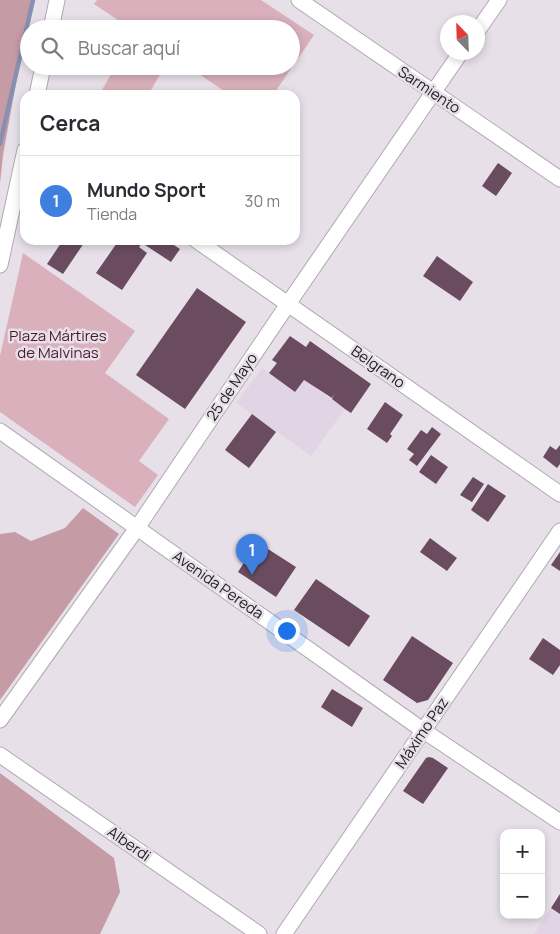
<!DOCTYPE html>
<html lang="es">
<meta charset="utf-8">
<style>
:root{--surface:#fff;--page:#f2f2f3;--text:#2b2b33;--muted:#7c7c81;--line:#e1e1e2;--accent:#a46a29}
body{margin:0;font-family:Manrope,sans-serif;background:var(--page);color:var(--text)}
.controls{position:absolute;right:15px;bottom:15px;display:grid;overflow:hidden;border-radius:10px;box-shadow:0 2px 8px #0003}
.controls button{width:45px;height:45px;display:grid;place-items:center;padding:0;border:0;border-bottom:1px solid var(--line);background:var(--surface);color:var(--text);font:25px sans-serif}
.compass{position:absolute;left:440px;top:15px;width:45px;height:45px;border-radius:50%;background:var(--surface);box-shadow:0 2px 8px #0003;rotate:337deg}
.you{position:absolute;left:286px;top:630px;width:18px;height:18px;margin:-12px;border:4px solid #fff;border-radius:50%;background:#1a73e8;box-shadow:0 0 0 8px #1a73e833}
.badge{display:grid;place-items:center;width:32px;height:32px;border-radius:50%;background:var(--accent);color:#fff;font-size:16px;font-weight:700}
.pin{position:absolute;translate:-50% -41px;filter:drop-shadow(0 1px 2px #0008)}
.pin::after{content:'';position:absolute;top:26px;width:18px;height:15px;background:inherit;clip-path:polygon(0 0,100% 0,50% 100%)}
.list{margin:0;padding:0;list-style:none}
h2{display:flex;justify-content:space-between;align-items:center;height:65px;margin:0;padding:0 20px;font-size:21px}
h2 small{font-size:16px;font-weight:400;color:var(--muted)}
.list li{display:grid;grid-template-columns:32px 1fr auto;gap:15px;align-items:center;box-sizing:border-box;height:90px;padding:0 20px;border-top:1px solid var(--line)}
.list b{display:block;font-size:19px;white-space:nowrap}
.list p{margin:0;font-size:16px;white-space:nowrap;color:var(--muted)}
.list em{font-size:16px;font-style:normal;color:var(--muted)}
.icon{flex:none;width:28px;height:28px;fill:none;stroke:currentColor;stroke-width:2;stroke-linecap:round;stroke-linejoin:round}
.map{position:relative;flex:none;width:560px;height:934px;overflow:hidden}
.search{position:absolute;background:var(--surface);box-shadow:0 2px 8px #0003;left:20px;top:20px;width:280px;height:55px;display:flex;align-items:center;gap:12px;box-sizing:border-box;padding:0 18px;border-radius:28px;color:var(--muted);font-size:19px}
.panel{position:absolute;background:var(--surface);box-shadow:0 2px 8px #0003;left:20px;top:90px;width:280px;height:155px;border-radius:15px}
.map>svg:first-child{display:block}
.built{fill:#e1d5e5}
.green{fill:#d9b0bb}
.forest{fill:#c59ba6}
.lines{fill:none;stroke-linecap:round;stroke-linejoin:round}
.stream{stroke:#888fb1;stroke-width:4.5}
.building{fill:#6a4b5f}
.street-casing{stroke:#b0a9b2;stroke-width:17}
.street{stroke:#fff;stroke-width:15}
.labels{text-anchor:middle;stroke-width:5;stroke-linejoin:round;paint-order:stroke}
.street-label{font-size:15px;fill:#232124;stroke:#e7e0e9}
.park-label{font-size:15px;fill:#4b172a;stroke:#e7e0e9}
</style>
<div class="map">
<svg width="560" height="934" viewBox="0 0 560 934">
<rect width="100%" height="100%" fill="#e7e0e9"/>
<path class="built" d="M262 368 295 392 304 380 345 409 311 456 236 403Z
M560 894V934H534L556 900Z"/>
<path class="green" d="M97 0H261L314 35 273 95H230L187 66H291V29H131L94 4Z
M116 66H165L148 95H99Z
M23 253 135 331 105 373 169 419 139 461 158 475 135 507 0 412V356Z"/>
<path class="forest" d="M0 0H31L3 155 0 183Z
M83 508 119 534 0 700V534L15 532 31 541 65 528Z
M0 773 114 858 120 892 100 934H0Z"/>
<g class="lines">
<path class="stream" d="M0 144 33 0"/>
</g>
<path class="building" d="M498 163 512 173 496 196 482 186Z
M63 240H86L63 274 47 264Z
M119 240H128L133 244 136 240H166L180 249 171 262 142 243 139 247 147 253 122 290 96 273Z
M437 256 473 282 460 301 423 276Z
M197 288 246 322 185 409 136 375Z
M290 336 306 347 310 341 371 384 351 413 345 409 332 399 335 393 332 398 304 380 295 392 269 373 277 363 272 360Z
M385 402 403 415 390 434 392 436 387 443 367 429Z
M252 414 276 432 249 468 225 450Z
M432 427 441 434 417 466 409 460 414 454 407 449 421 430 427 434Z
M560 445V464L557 468 543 457 550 446 556 450Z
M431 455 448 467 436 484 419 472Z
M473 477 484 484 472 502 460 495Z
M488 484 506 496 488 522 471 510Z
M430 538 457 558 447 571 420 552Z
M257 542 296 567 276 597 238 572Z
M560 552V571L551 565Z
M316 579 370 616 349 647 294 610Z
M412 636 453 663 428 700 417 703 383 680Z
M543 638 560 650V665L553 675 529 659Z
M332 689 363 708 352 727 321 707Z
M429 757 433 758 448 768 423 804 403 791 426 758Z
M560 894V914L551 908Z"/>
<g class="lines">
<defs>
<path id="street" d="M299 0 560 179
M51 29 57 0
M478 30 499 0
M37 95 43 66
M196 240 560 494
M0 265 25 150
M0 431 424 731 560 822
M0 720 137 528 288 304 461 52
M0 755 259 934
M284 934 560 531"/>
</defs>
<use href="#street" class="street-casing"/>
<use href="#street" class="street"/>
</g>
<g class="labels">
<g class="street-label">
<text transform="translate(429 90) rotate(34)" y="5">Sarmiento</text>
<text transform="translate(378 367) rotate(35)" y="5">Belgrano</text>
<text transform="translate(232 387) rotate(-56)" y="5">25 de Mayo</text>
<text transform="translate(218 585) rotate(35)" y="5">Avenida Pereda</text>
<text transform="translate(422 733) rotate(-56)" y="5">Máximo Paz</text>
<text transform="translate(129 844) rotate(35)" y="5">Alberdi</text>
</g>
<g class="park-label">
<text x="58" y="341">Plaza Mártires<tspan x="58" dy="17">de Malvinas</tspan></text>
</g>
</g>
</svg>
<div class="controls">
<button>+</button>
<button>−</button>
</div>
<svg class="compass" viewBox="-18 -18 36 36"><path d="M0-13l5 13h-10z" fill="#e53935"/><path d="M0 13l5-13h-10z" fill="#7c7c81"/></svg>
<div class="you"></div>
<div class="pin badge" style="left:252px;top:575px;background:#3f7fe0">1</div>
<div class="search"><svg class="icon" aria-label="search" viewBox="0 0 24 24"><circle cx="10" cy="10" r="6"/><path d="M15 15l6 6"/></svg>Buscar aquí</div>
<section class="panel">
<h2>Cerca<small></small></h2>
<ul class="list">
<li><span class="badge" style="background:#3f7fe0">1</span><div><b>Mundo Sport</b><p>Tienda</p></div><em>30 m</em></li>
</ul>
</section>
</div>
